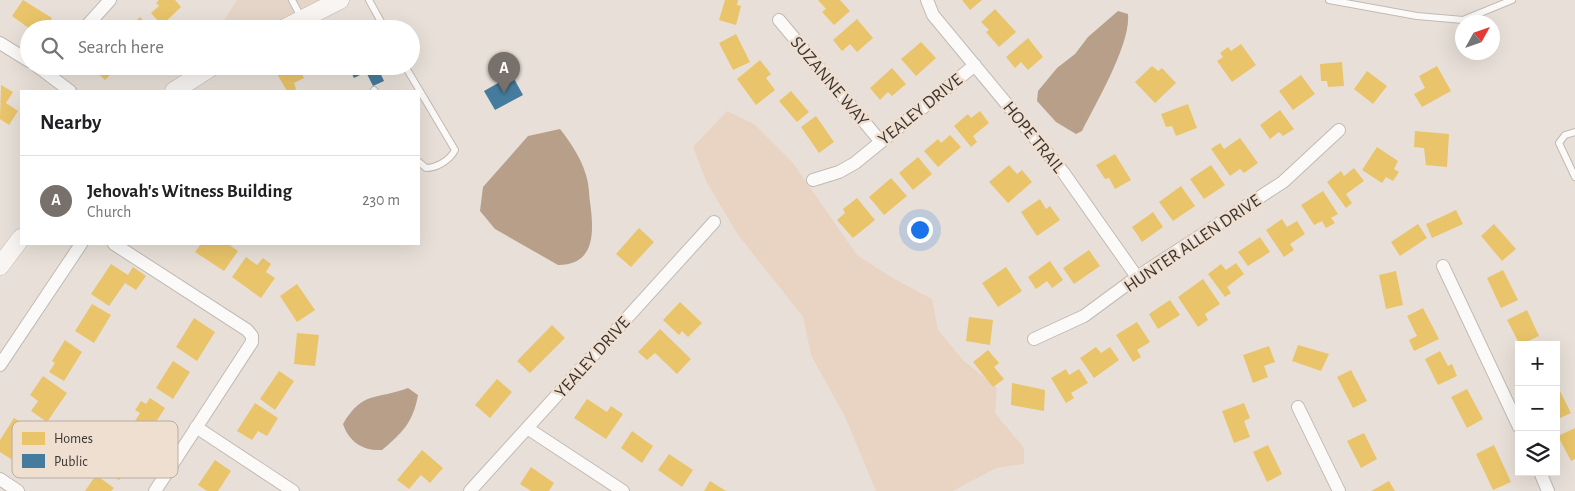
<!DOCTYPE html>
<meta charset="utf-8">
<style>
:root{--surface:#fff;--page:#f6f6f6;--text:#202124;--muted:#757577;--line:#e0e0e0;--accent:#78716b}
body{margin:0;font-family:"Alegreya Sans",sans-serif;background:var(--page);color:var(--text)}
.controls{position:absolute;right:15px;bottom:15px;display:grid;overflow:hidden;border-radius:0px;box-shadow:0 5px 20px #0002}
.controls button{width:45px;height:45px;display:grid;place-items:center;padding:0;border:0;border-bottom:1px solid var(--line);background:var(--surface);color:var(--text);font:25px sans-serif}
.compass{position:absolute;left:1455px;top:15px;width:45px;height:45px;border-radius:50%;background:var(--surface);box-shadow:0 5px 20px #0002;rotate:50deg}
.you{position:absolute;left:919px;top:229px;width:18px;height:18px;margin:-12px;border:4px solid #fff;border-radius:50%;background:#1a73e8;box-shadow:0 0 0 8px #1a73e833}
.badge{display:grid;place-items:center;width:32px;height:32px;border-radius:50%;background:var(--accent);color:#fff;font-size:16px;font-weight:700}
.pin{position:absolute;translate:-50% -41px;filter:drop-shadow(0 1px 2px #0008)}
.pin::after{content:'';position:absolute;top:26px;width:18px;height:15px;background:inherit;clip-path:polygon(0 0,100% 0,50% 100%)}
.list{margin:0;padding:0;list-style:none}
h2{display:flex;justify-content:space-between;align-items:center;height:65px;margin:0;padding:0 20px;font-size:21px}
h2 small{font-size:16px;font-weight:400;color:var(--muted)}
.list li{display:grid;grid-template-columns:32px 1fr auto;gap:15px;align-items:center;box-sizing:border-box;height:90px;padding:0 20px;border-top:1px solid var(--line)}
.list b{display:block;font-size:19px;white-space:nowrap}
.list p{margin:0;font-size:16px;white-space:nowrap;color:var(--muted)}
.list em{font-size:16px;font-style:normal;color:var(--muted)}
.icon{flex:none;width:28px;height:28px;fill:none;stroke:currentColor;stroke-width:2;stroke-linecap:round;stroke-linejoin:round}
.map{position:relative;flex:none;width:1575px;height:491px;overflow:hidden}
.search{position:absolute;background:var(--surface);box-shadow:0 5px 20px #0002;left:20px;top:20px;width:400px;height:55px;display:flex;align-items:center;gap:12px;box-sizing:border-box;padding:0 18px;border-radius:28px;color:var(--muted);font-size:19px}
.panel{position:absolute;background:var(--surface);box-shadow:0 5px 20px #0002;left:20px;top:90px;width:400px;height:155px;border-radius:0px}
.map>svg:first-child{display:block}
.built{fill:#e5d5c8}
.green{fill:#e9d4c3}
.water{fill:#b79f8a}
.homes{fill:#e9c46a}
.public{fill:#457b9d}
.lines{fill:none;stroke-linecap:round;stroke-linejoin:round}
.lane-casing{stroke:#c0bab4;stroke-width:8}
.street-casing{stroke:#c0bab4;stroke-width:14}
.secondary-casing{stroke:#c0bab4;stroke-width:19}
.lane{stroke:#fcfaf9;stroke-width:6}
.street{stroke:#fcfaf9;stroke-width:12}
.secondary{stroke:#f8f5f3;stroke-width:18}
.labels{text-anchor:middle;stroke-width:5;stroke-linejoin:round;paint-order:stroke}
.street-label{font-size:18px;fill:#3b3530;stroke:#efdfd1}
.key{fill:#efdfd1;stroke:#b9aca1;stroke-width:1}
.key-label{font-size:14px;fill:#3b3530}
</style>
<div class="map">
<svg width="1575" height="491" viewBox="0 0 1575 491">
<rect width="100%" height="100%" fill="#e8e0d8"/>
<path class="built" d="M237 0H340L283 29H218Z"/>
<path class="green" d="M727 111 754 124 793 163 857 255 891 277 932 299 938 330 963 360 997 388 995 413 1024 448V464L996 468 953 491H876L845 417 811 355 803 317 738 235 706 181 693 147Z"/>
<path class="water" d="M1118 11 1128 14C1131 44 1096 103 1082 131L1076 134 1056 122 1037 101 1038 91 1057 68 1075 54 1088 37Z
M560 129C571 143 581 158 586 175 589 184 589 194 590 202 594 231 596 265 558 265L495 229 480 211 483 187 528 136Z
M408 388 418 395C413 423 402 433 382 450 363 451 349 442 343 424 363 390 377 400 408 388Z"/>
<path class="homes" d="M23 0 52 18 44 29H30L12 16Z
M159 0H175L181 7 162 25 151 13 159 6 156 3Z
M725 0H738L737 5 741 6 736 25 719 20Z
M818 0H840L850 11 834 25 822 12 826 9Z
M962 0H982L970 10Z
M995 9 1016 32 999 47 986 32 989 30 981 22Z
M140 17 151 29H130L129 27Z
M857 19 873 38 857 52 850 44 842 51 833 40Z
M736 34 750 62 733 70 719 43Z
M1028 38 1043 57 1028 70 1021 62 1015 68 1006 57Z
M921 42 936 58 916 76 901 59Z
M1241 44 1256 65 1232 82 1217 61 1223 57 1220 53 1228 47 1231 51Z
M760 60 771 74 766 78 775 90 756 105 737 79Z
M1342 62 1344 86 1328 87 1327 81H1321L1320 64Z
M95 66H119L105 80 93 69Z
M288 66H298L304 78 294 83 296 89 293 91H287L276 72Z
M1152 66 1158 71 1162 68 1176 83 1155 103 1135 82Z
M1437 66 1451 91 1422 107 1414 94 1425 88 1419 76Z
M892 68 906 84 892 96 888 92 880 100 870 88Z
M1367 71 1387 86 1373 104 1354 89Z
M1301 75 1315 94 1293 110 1279 91Z
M1 85 13 92 6 103 18 111 9 125 0 119Z
M791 91 809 112 797 122 779 101Z
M1188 104 1197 128 1176 136 1172 126 1166 127 1161 114Z
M1280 110 1294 129 1283 136 1279 132 1270 139 1260 125Z
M980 111 989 123 973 136 977 142 971 147 954 126 968 114 971 118Z
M816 116 834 142 819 153 801 127Z
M1415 131 1449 134 1447 167 1426 165 1424 148 1414 147Z
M950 135 961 147 938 167 924 151 938 139 941 143Z
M1240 138 1258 163 1244 173 1240 169 1230 176 1211 149 1220 143 1224 149Z
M1377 147 1398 161 1394 169 1399 172 1393 181 1386 177 1382 183 1362 170Z
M1115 154 1131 180 1115 189 1109 178 1105 179 1096 165Z
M918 157 932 174 913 190 899 173Z
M1009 165 1017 174 1022 170 1032 182 1008 203 989 182Z
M1211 165 1225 185 1204 199 1190 179Z
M1354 168 1364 181 1346 194 1352 203 1346 208 1327 182 1341 171 1344 176Z
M891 178 907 196 884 215 869 197Z
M1181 186 1195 206 1173 221 1159 202Z
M1323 191 1338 214 1331 218 1335 223 1326 228 1322 221 1314 225 1301 205Z
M857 198 875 220 853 238 837 220 845 213 843 209Z
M1040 199 1046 209 1050 206 1060 220 1037 236 1021 212Z
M1456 210 1463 224 1432 238 1426 224Z
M1153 212 1163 227 1142 242 1132 227Z
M1282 219 1287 227 1297 221 1305 234 1290 244 1294 250 1284 257 1266 230Z
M1418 224 1427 238 1400 256 1391 242Z
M1494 224 1516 249 1502 261 1481 236Z
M639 228 654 242 631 267 616 254Z
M1260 237 1270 252 1248 266 1238 252Z
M201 244H228L238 251 224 271 195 252Z
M1089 250 1100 266 1074 284 1063 268Z
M246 257 257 265 263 258 271 264 266 272 275 278 261 298 232 277Z
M1050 261 1063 280 1052 288 1047 281 1036 289 1028 277Z
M1236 263 1244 274 1227 287 1231 293 1225 297 1208 274 1221 264 1226 270Z
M111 264 128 275 133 267 146 276 136 290 125 283 109 306 91 294Z
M1006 267 1022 291 998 307 982 283Z
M1503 270 1518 300 1501 308 1487 278Z
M1396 271 1403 305 1386 309 1379 275Z
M1203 279 1220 304 1205 314 1208 320 1198 327 1178 297Z
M297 284 315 310 297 322 280 296Z
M1170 300 1180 315 1158 329 1149 314Z
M680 302 702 323 688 337 682 331 679 335 663 320Z
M92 304 111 315 94 343 75 331Z
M1423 308 1439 339 1414 351 1409 340 1417 336 1407 316Z
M1527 310 1539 336 1520 345 1507 320Z
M969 317 993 320 990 345 966 341Z
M194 318 215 332 197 361 176 347Z
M1137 322 1150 342 1137 350 1141 357 1133 362 1116 335Z
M552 325 565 338 530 373 517 361Z
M660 329 691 359 677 374 655 353 647 360 638 352Z
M297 333 319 335 315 366 294 364Z
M65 340 82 352 64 381 49 372 55 363 52 361Z
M1298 345 1329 354 1321 371 1292 361Z
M1269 346 1275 362 1264 366 1268 377 1253 383 1243 355Z
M1096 347 1101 353 1110 347 1119 360 1094 378 1080 358Z
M988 350 999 363 994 367 1004 379 993 387 973 362Z
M1440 351 1448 366 1452 364 1457 376 1438 385 1425 359Z
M173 361 190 372 173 399 156 388Z
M1066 369 1069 375 1079 369 1088 383 1071 393 1074 398 1066 403 1051 378Z
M1351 370 1367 401 1353 408 1337 377Z
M279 371 294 381 275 410 260 399Z
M43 376 67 393 47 422 31 411 38 401 30 395Z
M497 379 512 392 490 418 475 405Z
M1012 383 1045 390 1044 411 1011 405Z
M1467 389 1483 419 1467 428 1451 397Z
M1559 389 1571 413 1556 420V390Z
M150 398 165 408 147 436 132 426 140 413 135 410 141 401 146 404Z
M587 399 607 412 611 406 623 414 606 439 574 418Z
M255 403 278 418 267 436 258 431 252 440 237 431Z
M1244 403 1250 418 1244 421 1250 437 1234 443 1222 411Z
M14 418 31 428 11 459 0 452V440Z
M1575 428V459L1571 461 1558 436Z
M632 431 653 446 642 463 621 448Z
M1364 433 1377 459 1361 468 1347 441Z
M116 436 138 451 119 480 104 471 112 458 105 453Z
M1268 445 1282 474 1267 482 1253 452Z
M1494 445 1511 482 1493 490 1476 454Z
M422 450 443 468 430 483 421 475 409 489 397 480Z
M669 454 693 470 682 487 658 470Z
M215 460 231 471 218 491H207L198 485Z
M531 467 554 483 549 491H531L520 484Z
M96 475 114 488 111 491H85Z
M710 481 726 491H704Z
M1389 481 1395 491H1371Z"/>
<path class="public" d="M348 66H377L384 81 373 86 366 72 354 78Z
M512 75 523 95 495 110 484 91Z"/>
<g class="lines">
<defs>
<path id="lane" d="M292 0 302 19
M369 0 385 29
M1329 0 1417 16 1463 20 1512 0
M405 66 455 150C450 160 437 168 426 168L419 162
M374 90 375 91
M1575 132 1565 135 1559 143 1575 177"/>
<path id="street" d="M927 0 933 15 1063 172 1137 277
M779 20 881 142
M84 29 110 0
M0 43 29 61
M37 66 70 91
M813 180 839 172 855 163 975 65
M114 244 247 330 252 336V342L155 491
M1443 266 1519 427
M1034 339 1084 316 1137 277 1283 182 1339 130
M0 365 81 244
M1298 407 1339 491
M196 427 293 491
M527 428 623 491
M1540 472 1548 491
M0 479 18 491
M470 491 714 222"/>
<path id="secondary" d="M283 29 340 0
M174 91 213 66
M0 266 21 238"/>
</defs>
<use href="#lane" class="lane-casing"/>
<use href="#street" class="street-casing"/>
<use href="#secondary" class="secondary-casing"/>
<use href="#lane" class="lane"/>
<use href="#street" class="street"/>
<use href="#secondary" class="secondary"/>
</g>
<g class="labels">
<g class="street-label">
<text transform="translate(830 81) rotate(50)" y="6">SUZANNE WAY</text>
<text transform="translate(920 109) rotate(-39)" y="6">YEALEY DRIVE</text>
<text transform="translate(1034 137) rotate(51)" y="6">HOPE TRAIL</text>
<text transform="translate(1192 243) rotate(-34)" y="6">HUNTER ALLEN DRIVE</text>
<text transform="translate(592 357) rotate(-48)" y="6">YEALEY DRIVE</text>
</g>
</g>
<rect x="12" y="421" width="166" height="57" rx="8" class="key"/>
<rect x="22" y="432" width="23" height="13" fill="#e9c46a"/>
<rect x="22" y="454" width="23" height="14" fill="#457b9d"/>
<g class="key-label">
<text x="54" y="443">Homes</text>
<text x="54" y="466">Public</text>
</g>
</svg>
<div class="controls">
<button>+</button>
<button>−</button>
<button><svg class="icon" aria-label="layers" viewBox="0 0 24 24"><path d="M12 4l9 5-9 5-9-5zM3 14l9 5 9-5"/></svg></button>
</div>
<svg class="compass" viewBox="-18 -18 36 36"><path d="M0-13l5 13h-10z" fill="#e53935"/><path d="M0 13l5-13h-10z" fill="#757577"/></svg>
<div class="you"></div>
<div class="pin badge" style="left:504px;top:93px">A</div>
<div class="search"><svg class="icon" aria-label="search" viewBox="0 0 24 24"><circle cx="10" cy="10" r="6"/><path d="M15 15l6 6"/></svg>Search here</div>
<section class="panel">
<h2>Nearby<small></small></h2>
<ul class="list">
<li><span class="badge">A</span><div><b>Jehovah's Witness Building</b><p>Church</p></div><em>230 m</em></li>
</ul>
</section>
</div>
